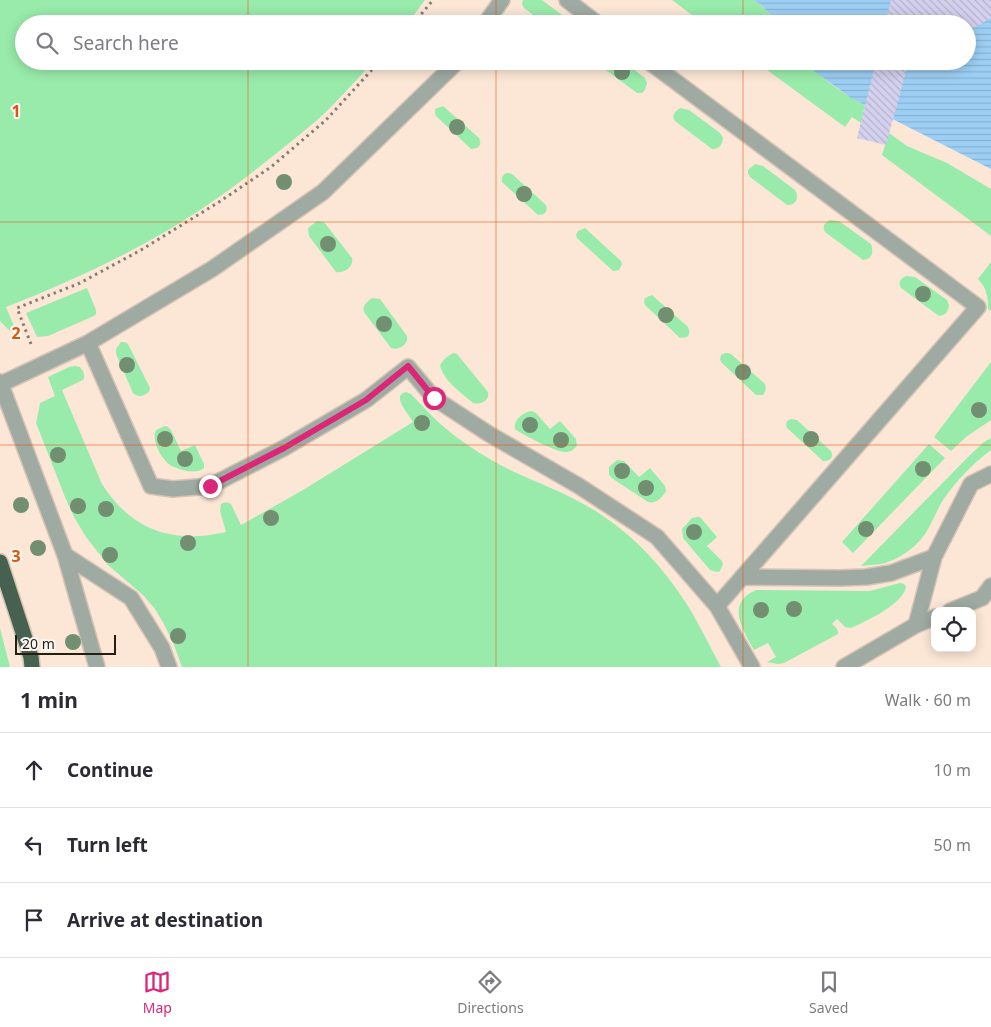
<!DOCTYPE html>
<meta charset="utf-8">
<style>
:root{--surface:#fff;--page:#f2f2f3;--text:#2b2b33;--muted:#7c7c81;--line:#e1e1e2;--accent:#db2777}
body{margin:0;font-family:"Noto Sans",sans-serif;background:var(--page);color:var(--text)}
.controls{position:absolute;right:15px;bottom:15px;display:grid;overflow:hidden;border-radius:10px;box-shadow:0 2px 12px #0003}
.controls button{width:45px;height:45px;display:grid;place-items:center;padding:0;border:0;border-bottom:1px solid var(--line);background:var(--surface);color:var(--text);font:25px sans-serif}
.scale{position:absolute;left:15px;bottom:12px;width:101px;box-sizing:border-box;padding-left:5px;border:2px solid #261d15;border-top:0;font-size:14px;line-height:18px;white-space:nowrap;color:#261d15;-webkit-text-stroke:4px #fdf7f3;paint-order:stroke}
.stop{position:absolute;width:15px;height:15px;margin:-11px;border:4px solid #db2777;border-radius:50%;background:#fff}
.stop.end{background:#db2777;border-color:#fff;box-shadow:0 1px 5px #0008}
.list{margin:0;padding:0;list-style:none}
h2{display:flex;justify-content:space-between;align-items:center;height:65px;margin:0;padding:0 20px;font-size:21px}
h2 small{font-size:16px;font-weight:400;color:var(--muted)}
.list li{display:grid;grid-template-columns:32px 1fr auto;gap:15px;align-items:center;box-sizing:border-box;height:75px;padding:0 20px;border-top:1px solid var(--line)}
.list b{display:block;font-size:19px;white-space:nowrap}
.list em{font-size:16px;font-style:normal;color:var(--muted)}
.icon{flex:none;width:28px;height:28px;fill:none;stroke:currentColor;stroke-width:2;stroke-linecap:round;stroke-linejoin:round}
.map{position:relative;flex:none;width:991px;height:667px;overflow:hidden}
.search{position:absolute;background:var(--surface);box-shadow:0 2px 12px #0003;left:15px;right:15px;top:15px;height:55px;display:flex;align-items:center;gap:12px;box-sizing:border-box;padding:0 18px;border-radius:28px;color:var(--muted);font-size:19px}
.sheet{height:290px;background:var(--surface)}
nav{display:flex;justify-content:space-around;align-items:center;box-sizing:border-box;height:70px;border-top:1px solid var(--line);background:var(--surface);font-size:14px;color:var(--muted)}
nav a{display:grid;justify-items:center;gap:2px}
nav .on{color:var(--accent)}
.map>svg:first-child{display:block}
.green{fill:#99ebab}
.water{fill:url(#water-rules)}
.building{fill:url(#building-back-hatch)}
.lines{fill:none;stroke-linecap:round;stroke-linejoin:round}
.lane-casing{stroke:#d5c3b3;stroke-width:18}
.highway-casing{stroke:#d5c3b3;stroke-width:18}
.path{stroke:#8a7b6f;stroke-width:3;stroke-dasharray:2.5 4;stroke-linecap:butt}
.lane{stroke:#9eaaa2;stroke-width:15}
.highway{stroke:#466150;stroke-width:15}
.tree{fill:#738f71}
.route{stroke:#db2777;stroke-width:6}
.grid{fill:none;stroke:#de560c;stroke-width:1;stroke-opacity:0.55}
.grid-label{font-size:16px;text-anchor:middle;font-weight:bold;fill:#de560c;stroke:#fdf7f3;stroke-width:4;stroke-linejoin:round;paint-order:stroke}
</style>
<div class="map">
<svg width="991" height="667" viewBox="0 0 991 667">
<defs>
<pattern id="water-rules" width="6" height="5" patternUnits="userSpaceOnUse" patternTransform="scale(1.25)"><rect width="6" height="5" fill="#9dcff5"/><path d="M0 2.5h6" fill="none" stroke="#87b1d1"/></pattern>
<pattern id="building-back-hatch" width="6" height="6" patternUnits="userSpaceOnUse" patternTransform="scale(1.25)"><rect width="6" height="6" fill="#d3d1ee"/><path d="M-1 5l2 2M0 0l6 6M5-1l2 2" fill="none" stroke="#b5b3cb"/></pattern>
</defs>
<rect width="100%" height="100%" fill="#fce7d6"/>
<path class="green" d="M0 0H425L407 24H24V61H374C358 78 343 95 327 111 311 126 294 139 278 152 241 182 203 210 163 233 113 262 60 286 6 307L17 333 9 330 0 321Z
M523 0H542L570 21 571 24H545L524 8 522 4Z
M672 0H753L760 4 780 24H704Z
M597 61H623L645 78 647 83 645 90 642 93H637L599 65Z
M755 61H808C821 79 845 95 865 105L861 123 852 117 845 127Z
M443 106 479 138C481 143 481 145 477 148L471 149 436 116 435 113V109Z
M680 108 689 110 720 133 723 138C722 145 720 149 712 149L675 121C671 115 675 112 680 108Z
M889 133 907 146 947 163 991 189V236L882 155Z
M755 164 763 166 795 190C799 197 797 205 787 205L750 177 748 173V170Z
M506 173H509L512 174 546 205C548 212 545 215 538 215L502 182C501 178 502 176 506 173Z
M830 220 839 221 871 244C874 253 872 259 863 260L825 232C822 226 824 223 830 220Z
M317 221 324 222 352 258C354 267 344 274 336 272L309 236 308 228Z
M585 228 621 261 622 264 619 270 613 271 577 238 576 235 578 231Z
M991 262V311L988 309C988 296 987 289 978 279Z
M906 276 915 277 947 300 949 305C948 312 946 315 939 316L901 288C898 282 900 279 906 276Z
M87 288 96 310V314L94 316 48 336 37 337 26 313Z
M652 295 688 327C690 332 690 334 687 337L680 338 645 305 644 302 645 298Z
M372 298 380 299 407 336C409 344 399 351 391 348L364 312C362 305 367 302 372 298Z
M121 342H125L128 344 150 388 149 392C144 396 138 398 133 393L116 354V349Z
M454 353 457 354 488 392C490 401 480 405 473 403 462 393 443 381 440 365 443 360 448 355 454 353Z
M725 353H728L731 354 765 384C766 389 766 391 763 395H756L721 362 720 359 721 355Z
M991 362V420L966 437 951 451 934 437Z
M75 366 80 367C83 371 86 375 83 380L62 390 102 484C132 531 173 544 226 532L220 511 221 504C225 502 227 502 231 504L241 525 303 490 413 422C410 416 393 398 403 393 407 391 408 393 411 394 418 401 425 409 432 416 453 437 484 457 510 470 542 485 577 497 606 518 637 539 663 568 684 600 698 621 709 645 721 667H182L174 645 164 624 155 609 143 595 108 565 86 537 74 517 65 497 36 423 40 403 55 396 48 377 69 367Z
M532 411 536 413 550 429 560 421 576 439 577 446C574 449 571 452 566 452 558 453 523 435 515 429 513 420 523 412 532 411Z
M791 419 797 420 831 451C834 458 830 461 823 461L787 428 786 425 787 421Z
M165 426 168 427 171 430 181 451 195 445 204 464V468C196 475 179 470 170 465 161 459 151 440 156 430Z
M991 438V450C972 464 956 481 943 500 937 510 933 521 927 531 917 547 899 560 881 564 875 565 868 565 861 566L969 456 984 442Z
M929 444 945 458 853 553 842 542Z
M617 460 624 461 639 477 650 468 665 486 666 491C662 498 656 504 648 502L613 479 609 475V467Z
M697 517H700L717 537 707 546 722 561 723 564 720 571 717 572 710 570 683 538 682 529 692 518Z
M900 583 904 584 906 587C903 604 867 621 851 628L845 627 837 619 832 624C835 627 839 630 838 634L784 663 778 664 767 662 776 657 768 643 754 650C743 630 725 603 756 590L870 591Z
M0 628 10 667H0Z"/>
<path class="water" d="M753 0H991V169L851 98 814 71 808 61H967V24H780L760 4Z"/>
<path class="building" d="M891 0H991V18L967 32V24H885Z
M876 61H918L907 68 886 145 857 138Z"/>
<g class="lines">
<defs>
<path id="lane" d="M567 0 598 24
M485 24 502 0
M648 61 978 307 717 606
M88 343 151 486 173 489 210 486 284 448 366 400 408 367 434 398 489 434 579 486 657 537 717 606 752 667
M0 382 65 555 97 667
M1 384 88 343 212 269 323 192 458 61
M65 555 131 598 162 648 169 667
M742 577 840 578 866 577 891 573 934 557
M950 611 982 598 991 586
M916 625 934 557 971 484 991 474
M844 667 916 625 935 617"/>
<path id="highway" d="M0 562 31 657 32 667"/>
</defs>
<use href="#lane" class="lane-casing"/>
<use href="#highway" class="highway-casing"/>
<path class="path" d="M413 24 433 0
M31 344 17 308 80 283 141 250 219 202 271 167 326 120 380 61"/>
<use href="#lane" class="lane"/>
<use href="#highway" class="highway"/>
</g>
<g class="tree">
<circle cx="622" cy="72" r="8"/>
<circle cx="457" cy="127" r="8"/>
<circle cx="284" cy="182" r="8"/>
<circle cx="524" cy="194" r="8"/>
<circle cx="328" cy="244" r="8"/>
<circle cx="923" cy="294" r="8"/>
<circle cx="666" cy="315" r="8"/>
<circle cx="384" cy="324" r="8"/>
<circle cx="127" cy="365" r="8"/>
<circle cx="743" cy="372" r="8"/>
<circle cx="979" cy="410" r="8"/>
<circle cx="422" cy="423" r="8"/>
<circle cx="530" cy="425" r="8"/>
<circle cx="165" cy="439" r="8"/>
<circle cx="811" cy="439" r="8"/>
<circle cx="561" cy="440" r="8"/>
<circle cx="58" cy="455" r="8"/>
<circle cx="185" cy="459" r="8"/>
<circle cx="923" cy="469" r="8"/>
<circle cx="622" cy="471" r="8"/>
<circle cx="646" cy="488" r="8"/>
<circle cx="21" cy="505" r="8"/>
<circle cx="78" cy="506" r="8"/>
<circle cx="106" cy="509" r="8"/>
<circle cx="271" cy="518" r="8"/>
<circle cx="866" cy="529" r="8"/>
<circle cx="694" cy="532" r="8"/>
<circle cx="188" cy="543" r="8"/>
<circle cx="38" cy="548" r="8"/>
<circle cx="110" cy="555" r="8"/>
<circle cx="794" cy="609" r="8"/>
<circle cx="761" cy="610" r="8"/>
<circle cx="178" cy="636" r="8"/>
<circle cx="73" cy="642" r="8"/>
</g>
<g class="lines">
<path class="route" d="M210 486 284 448 366 400 408 366 434 398"/>
</g>
<path class="grid" d="M248 0V24M496 0V24M743 0V24M248 61V667M496 61V667M743 61V667M0 222H991M0 445H991"/>
<g class="grid-label">
<text x="16" y="117">1</text>
<text x="16" y="339">2</text>
<text x="16" y="562">3</text>
</g>
</svg>
<div class="controls">
<button><svg class="icon" aria-label="locate" viewBox="0 0 24 24"><circle cx="12" cy="12" r="6"/><path d="M12 2v4M12 18v4M2 12h4M18 12h4"/></svg></button>
</div>
<div class="scale">20 m</div>
<div class="stop" style="left:434px;top:398px"></div>
<div class="stop end" style="left:210px;top:486px"></div>
<div class="search"><svg class="icon" aria-label="search" viewBox="0 0 24 24"><circle cx="10" cy="10" r="6"/><path d="M15 15l6 6"/></svg>Search here</div>
</div>
<section class="sheet">
<h2>1 min<small>Walk · 60 m</small></h2>
<ul class="list">
<li><svg class="icon" aria-label="ahead" viewBox="0 0 24 24"><path d="M12 20V5M6 11l6-6 6 6"/></svg><div><b>Continue</b></div><em>10 m</em></li>
<li><svg class="icon" aria-label="left" viewBox="0 0 24 24"><path d="M17 20v-9H6M10 6l-5 5 5 5"/></svg><div><b>Turn left</b></div><em>50 m</em></li>
<li><svg class="icon" aria-label="arrive" viewBox="0 0 24 24"><path d="M6 21V4h12l-3 4 3 4H6"/></svg><div><b>Arrive at destination</b></div></li>
</ul>
</section>
<nav>
<a class="on"><svg class="icon" aria-label="map" viewBox="0 0 24 24"><path d="M3 6l6-2 6 2 6-2v14l-6 2-6-2-6 2zM9 4v14M15 6v14"/></svg>Map</a>
<a><svg class="icon" aria-label="directions" viewBox="0 0 24 24"><path d="M12 3l9 9-9 9-9-9zM9 14v-3h6M13 9l2 2-2 2"/></svg>Directions</a>
<a><svg class="icon" aria-label="saved" viewBox="0 0 24 24"><path d="M7 4h10v16l-5-4-5 4z"/></svg>Saved</a>
</nav>
